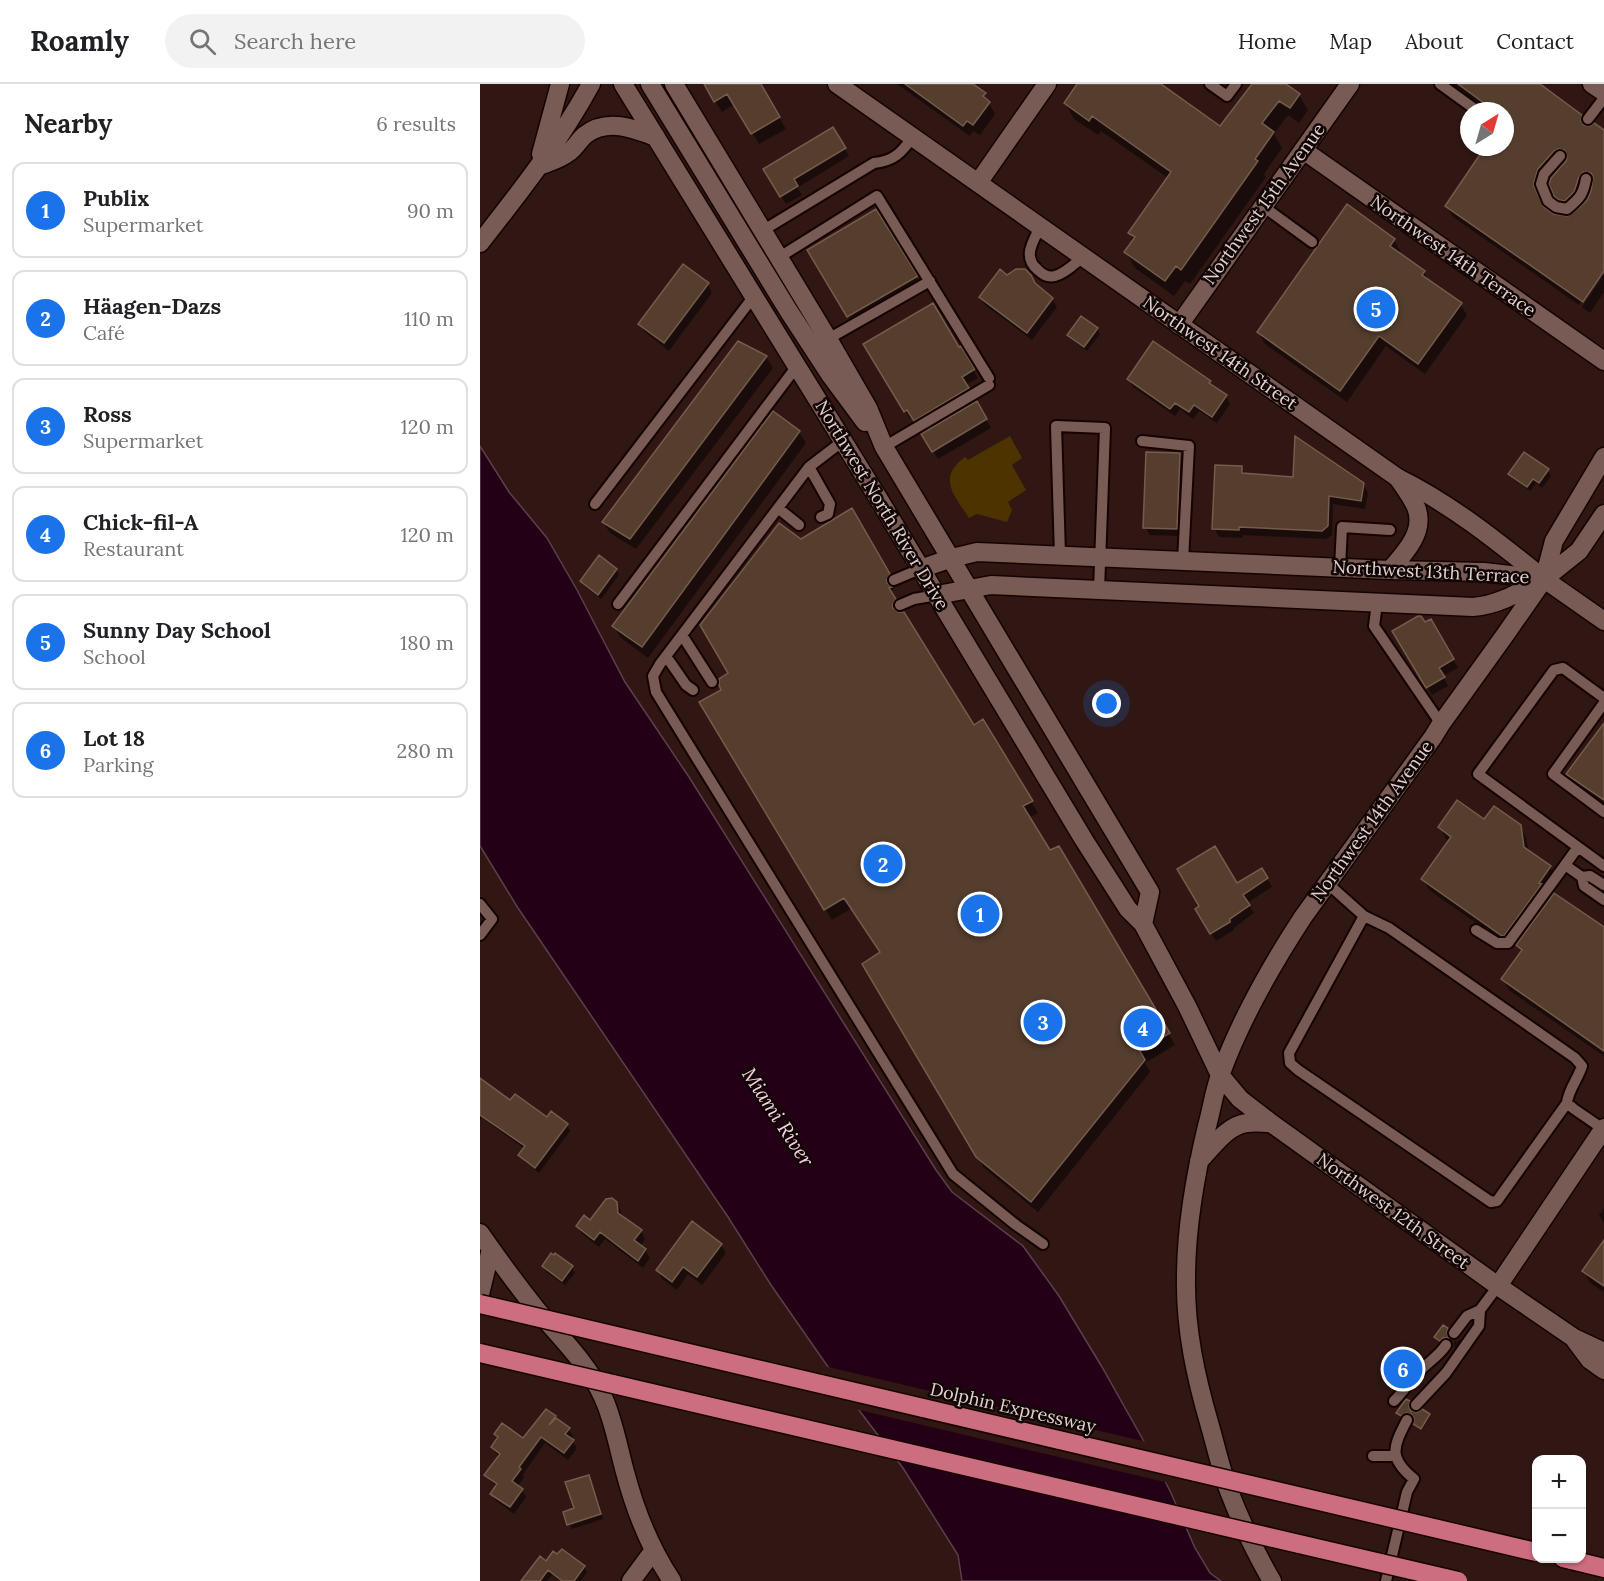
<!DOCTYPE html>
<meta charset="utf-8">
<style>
:root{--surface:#fff;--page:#f2f2f2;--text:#202124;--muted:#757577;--line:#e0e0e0;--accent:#1a73e8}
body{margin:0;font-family:Lora,serif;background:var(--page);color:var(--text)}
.controls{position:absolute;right:18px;bottom:18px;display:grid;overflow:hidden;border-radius:12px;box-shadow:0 2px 4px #0004}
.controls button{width:54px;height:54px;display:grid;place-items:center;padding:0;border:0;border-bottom:2px solid var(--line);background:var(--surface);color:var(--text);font:30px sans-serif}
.compass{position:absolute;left:980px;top:18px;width:54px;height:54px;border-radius:50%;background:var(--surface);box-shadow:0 2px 4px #0004;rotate:37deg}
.you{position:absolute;left:627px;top:620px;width:21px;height:21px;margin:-15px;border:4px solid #fff;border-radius:50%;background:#1a73e8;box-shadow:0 0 0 9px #1a73e833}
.badge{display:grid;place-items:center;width:39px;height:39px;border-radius:50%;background:var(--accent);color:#fff;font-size:20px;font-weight:700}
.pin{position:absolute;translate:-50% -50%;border:3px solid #fff;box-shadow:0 2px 6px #0006}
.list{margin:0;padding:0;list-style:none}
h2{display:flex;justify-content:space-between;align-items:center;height:78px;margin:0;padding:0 24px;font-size:26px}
h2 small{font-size:20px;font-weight:400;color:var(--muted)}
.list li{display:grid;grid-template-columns:39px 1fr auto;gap:18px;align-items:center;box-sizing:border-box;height:96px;margin:0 12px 12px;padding:0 12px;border:2px solid var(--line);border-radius:12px}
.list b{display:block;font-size:22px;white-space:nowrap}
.list p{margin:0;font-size:20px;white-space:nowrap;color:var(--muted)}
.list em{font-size:20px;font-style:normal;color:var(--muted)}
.icon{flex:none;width:33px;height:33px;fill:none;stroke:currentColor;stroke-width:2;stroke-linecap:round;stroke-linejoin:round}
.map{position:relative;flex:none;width:1124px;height:1497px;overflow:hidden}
header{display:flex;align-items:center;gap:36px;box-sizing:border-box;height:84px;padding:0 30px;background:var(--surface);border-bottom:2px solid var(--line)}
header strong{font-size:28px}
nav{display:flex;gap:33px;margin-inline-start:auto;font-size:21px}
.search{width:420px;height:54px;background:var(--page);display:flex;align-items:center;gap:15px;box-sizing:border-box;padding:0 21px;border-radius:33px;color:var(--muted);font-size:22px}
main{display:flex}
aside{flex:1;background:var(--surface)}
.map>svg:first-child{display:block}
.green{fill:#4d3300}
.water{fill:#230015;stroke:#5c3e4c;stroke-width:1.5}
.pier{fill:#301713}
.shadow{fill:#0007;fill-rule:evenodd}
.building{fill:#553e2e;stroke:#755c4c;stroke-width:1.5;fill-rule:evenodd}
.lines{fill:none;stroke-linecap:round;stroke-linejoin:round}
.lane-casing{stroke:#160301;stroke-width:14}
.street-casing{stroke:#160301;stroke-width:21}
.secondary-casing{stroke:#160301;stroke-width:21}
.highway-casing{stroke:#160301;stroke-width:21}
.lane{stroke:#795b55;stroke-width:10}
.street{stroke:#795b55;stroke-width:18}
.secondary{stroke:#795b55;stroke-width:18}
.highway{stroke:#cd6d80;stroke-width:18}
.highway-bridge-casing{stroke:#160301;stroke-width:21;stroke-linecap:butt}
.highway-bridge{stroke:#cd6d80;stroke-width:18}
.labels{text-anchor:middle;stroke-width:5;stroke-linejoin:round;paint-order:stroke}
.street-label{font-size:18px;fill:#e1d0cc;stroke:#100605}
.water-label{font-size:20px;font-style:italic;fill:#f7cfe4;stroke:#100605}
</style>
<header>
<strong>Roamly</strong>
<div class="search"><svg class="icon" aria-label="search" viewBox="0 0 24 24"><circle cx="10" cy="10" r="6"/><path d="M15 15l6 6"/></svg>Search here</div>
<nav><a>Home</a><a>Map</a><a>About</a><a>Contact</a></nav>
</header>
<main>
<aside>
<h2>Nearby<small>6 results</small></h2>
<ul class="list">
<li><span class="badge">1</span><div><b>Publix</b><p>Supermarket</p></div><em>90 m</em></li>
<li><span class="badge">2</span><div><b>Häagen-Dazs</b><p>Café</p></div><em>110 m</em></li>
<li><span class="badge">3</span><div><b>Ross</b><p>Supermarket</p></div><em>120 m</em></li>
<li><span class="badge">4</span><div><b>Chick-fil-A</b><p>Restaurant</p></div><em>120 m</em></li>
<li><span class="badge">5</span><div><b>Sunny Day School</b><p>School</p></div><em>180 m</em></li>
<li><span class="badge">6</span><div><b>Lot 18</b><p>Parking</p></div><em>280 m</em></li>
</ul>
</aside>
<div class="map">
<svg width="1124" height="1497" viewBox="0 0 1124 1497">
<rect width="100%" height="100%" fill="#301713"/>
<path class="green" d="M530 352 542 374 532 381 546 406 528 418 532 426 527 438 497 430 489 434C475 412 456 394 485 373L488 376Z"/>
<path class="water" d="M0 362 29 408 67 454 97 506 145 598 209 693 456 1086 472 1108 543 1162 579 1212 622 1283 671 1370 691 1409 715 1464 730 1489 741 1497H482L478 1471 423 1384 369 1313 291 1201 248 1133 38 824 0 762Z"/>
<path class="pier" d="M344 1282 667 1358 689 1399 375 1325Z"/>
<path class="shadow" d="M225 0H279L306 45 279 60 255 20 242 28Z
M417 0H491L504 10 515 30 500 51 493 47 490 52Z
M599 0H678L741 44 774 0H804L819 11 828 26 819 39 808 31 794 50 802 64 784 90 786 93 710 200 705 197 694 212 655 184 646 168 654 157 650 149 688 94 621 47 618 51 594 35 585 19Z
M970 0H1058L1101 32 1107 43 1124 185 1099 221 973 133 966 122 1007 63H1025V27H1008ZM1085 76H1088L1076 112 1082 124 1110 99H1114L1108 116 1089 134 1074 132 1064 125 1059 115V110L1064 97 1081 78Z
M352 45 369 72 317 104 322 111 306 120 285 85Z
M395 127 441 201 373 240 329 167Z
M914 156 920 167 918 170 944 188 950 198 980 220 987 231 945 290 906 262 867 318 785 260 778 248Z
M1124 190V208L1110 229 1102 223Z
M228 200 232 209 189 267 165 248 160 240Z
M555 202 572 215 577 223 552 256 505 221 500 213Z
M617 245 620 250 607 267 592 256 589 251Z
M258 259 286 273 293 284 156 465 130 449 123 438Z
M385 261 480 264 498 294 486 301 492 313 439 344 433 333 430 335Z
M648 295 730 298 733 304 746 312 750 320 737 339 719 327 713 335 700 325 695 332 653 303Z
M496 319 511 344 458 375 443 350Z
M319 348 326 359 168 574 140 553 134 542Z
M700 371 704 379 701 452 670 451 665 443Z
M761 383 766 391 883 400 888 409 885 425 853 420 852 451 846 455 763 451V454L739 453 734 444Z
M1068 386 1071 392 1062 404 1056 399 1050 407 1033 395 1030 390Z
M371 426 416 502 412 507 417 515 415 516 421 527 419 530 494 643 503 638 558 729 548 734 570 768 578 764 695 961 665 979 670 988 558 1128 504 1084 384 880 401 869 372 824 352 836 222 619 243 606 250 590 321 457Z
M136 486 139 491 121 515 104 502 101 497Z
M950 537 978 584 963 592 968 602 952 611 914 548 944 540Z
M1124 642V722L1095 702 1088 691Z
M1005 737 1040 742 1046 753 1049 768 1070 783 1076 794 1029 862 949 806 943 795 970 757 966 755 960 743Z
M782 786 792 803 767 819 774 829 754 844V846L736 857 717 825Z
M1124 845V972L1030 907 1023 896 1042 869 1037 861Z
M0 995 31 1018 67 1035 87 1041 90 1047 59 1089 44 1077 40 1071 45 1065 2 1034 0 1036Z
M136 1119 141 1127 142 1133 161 1147 165 1155 160 1163 165 1166 170 1174 163 1184 125 1155 119 1163 102 1150 98 1142 110 1138Z
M1124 1124V1139L1119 1131Z
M1124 1159V1208L1110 1199 1104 1187Z
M241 1161 246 1169 222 1201 208 1190 197 1206 182 1195 178 1186Z
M63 1182 92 1184 95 1189 85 1201 66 1188Z
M980 1255 982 1257 975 1266 974 1257 977 1258Z
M929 1318 930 1328 949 1331 950 1333 942 1346 936 1342 934 1331 928 1330 923 1333 918 1329Z
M75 1333 88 1345 93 1352 90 1355 97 1364 88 1376 65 1359 43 1390 44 1393 38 1402 42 1406 46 1413 34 1430 16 1417 12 1410 17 1403 11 1398 6 1391 19 1373 12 1364 18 1356 15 1351 44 1356Z
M111 1398 123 1435 92 1445 89 1440Z
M67 1479 104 1483 107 1488 101 1497H80L72 1491 67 1497H44Z"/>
<path class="building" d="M224 0H281L300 33 271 50 247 10 234 18Z
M425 0H493L506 9 503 12 510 18 493 41 487 37 483 42Z
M597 0H681L740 42 772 0H806L820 10 810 24 799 17 782 39 794 48 775 75 778 77 701 186 696 182 685 197 644 168 655 153 648 149 691 88 612 32 609 37 584 19Z
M978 0H1060L1102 31 1101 37 1104 41 1110 42 1114 39 1124 46V187L1103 218 965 122 1005 63H1025V27H1015ZM1078 65 1084 66 1087 73 1086 77 1071 94 1069 100 1074 112 1079 116 1085 117 1094 108 1099 93 1103 88 1111 89 1113 93 1111 107 1107 116 1100 123 1088 132 1074 130 1064 123 1054 102V98L1058 85 1074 67Z
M353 43 366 64 314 95 318 102 300 113 283 85Z
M867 120 915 155 910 162 945 187 942 191 982 219 938 280 899 252 860 307 777 248Z
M396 125 438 192 367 233 327 166Z
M203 180 229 199 184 259 158 240Z
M520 185 527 191 536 185H545L551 191 555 199 573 214 547 249 499 213Z
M453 219 479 263 481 262 495 285 482 293 489 304 434 337 427 326 424 328 383 260Z
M601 232 618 244 604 263 587 251Z
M258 257 287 272 150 455 122 438Z
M673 257 731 297 729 299 747 311 732 333 714 321 709 328 695 319 690 325 647 295Z
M497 317 507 335 452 368 441 350Z
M293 327 320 347 162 563 132 542Z
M815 352 884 399 881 417 849 412 848 442 842 447 759 443V446L732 445 735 381 762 382V389L813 393Z
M666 368 700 369 697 445 663 444Z
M1044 368 1069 385 1059 399 1053 395 1047 403 1028 390Z
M372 424 410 490 407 496V499L412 503 409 504 416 515 413 520V524L419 528H424L494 641 503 635 553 717 543 722 570 766 579 762 690 949 660 967 665 976 551 1118 496 1073 382 880 400 868 364 814 344 826 219 618 241 606 239 601V595L248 589 220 541 299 439 321 455Z
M119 471 137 485 118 511 100 497Z
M938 532H941L945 538 951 535 974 575 959 584 965 593 946 604 912 547Z
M1124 639V716L1086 690Z
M977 716 1004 735 1014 722 1041 741 1044 763 1071 782 1059 799 1062 800 1024 852H1022L941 795 971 753 958 743Z
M735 762 757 799 782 784 788 794 763 811 770 821 750 835V838L730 850 715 825 719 822 697 785Z
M1074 809 1124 843V967L1021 895 1042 866 1036 861Z
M0 994 30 1016 35 1010 67 1033 71 1027 88 1040 55 1084 38 1071 45 1062 0 1031Z
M132 1114 137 1118 138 1129 162 1146 154 1156 166 1165 158 1177 120 1148 114 1156 96 1142 104 1131 110 1136 126 1115Z
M212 1137 242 1160 217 1193 203 1183 192 1198 176 1186Z
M1124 1156V1202L1102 1187Z
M71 1169 74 1171 75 1169 93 1182 82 1197 62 1182Z
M963 1241 968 1244 967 1249 969 1254H963L960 1257 954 1253Z
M926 1315 930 1317 929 1323 931 1327 938 1328 942 1325 950 1330 941 1345 933 1340 934 1335 931 1330 926 1329 921 1332 916 1329Z
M66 1325 76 1332 69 1341 76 1334 90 1344 85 1350 94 1356 84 1369 61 1353 39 1383 41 1385 32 1397 43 1405 30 1423 10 1410 17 1400 4 1391 20 1370 11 1363 18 1353 14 1350 22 1339 43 1354Z
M109 1391 121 1430 87 1441 83 1428 94 1424 85 1398Z
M82 1465 105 1482 94 1497H82L68 1486 60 1497H41L60 1472 66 1477 73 1467 77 1470Z"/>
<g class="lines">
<defs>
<path id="lane" d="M730 0 747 12 756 0
M960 0 996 26
M1108 35 1124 14
M1080 72 1064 90 1061 100 1068 117 1076 123 1087 125C1100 114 1103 111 1106 95
M784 123 832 158
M560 143C553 158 542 173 558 186 563 191 568 194 575 192 586 189 594 180 603 173
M282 147 394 79C414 77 421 69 433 53
M298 174 397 112 509 294
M348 255 450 197
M363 357 329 383 180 580 173 592 176 608 473 1090 536 1141 563 1160
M662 357 709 362 703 477
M404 363 509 301
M329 383 350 420 348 430 341 433
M115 420 274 212
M298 424 319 441
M580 471 576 342 625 344 619 506
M860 484 862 443 910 446
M414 496 440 485
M897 519 894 542 961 640
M138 520 317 282
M420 521 434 515 457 511
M202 551 232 598
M186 572 206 601 213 606
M1124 614 1083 584 1074 586 998 690 1124 782
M1124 619 1073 690 1124 728
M1085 781 1098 763
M1102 793 1110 792 1124 801
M847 799 884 832 909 844 1095 974 1102 982C1098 995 1088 1006 1087 1019L1094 1025 1123 1045
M0 820 12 835 0 851
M884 832 809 969 810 979 818 986 1011 1118 1017 1117 1087 1019
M996 846 1017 859H1028L1085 781 1102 793 1104 802 1124 816
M974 1249 987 1232 1000 1226 1018 1202
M914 1317C923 1308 930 1297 939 1288 948 1278 959 1272 966 1261
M936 1321 966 1289 999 1242 1000 1226
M893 1372H915
M906 1497 927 1408 934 1395C908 1374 913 1363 927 1336"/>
<path id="street" d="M357 0 918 394C971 420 1018 458 1064 495
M1112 0 1124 8
M823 66 1124 277
M498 99 567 0
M699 241 870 0
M0 1149C18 1175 37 1201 57 1226 81 1254 108 1280 123 1313 134 1337 138 1363 145 1388 155 1426 170 1464 192 1497
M1018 1202 1124 1044
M0 1210 11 1165
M151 1497 174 1466"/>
<path id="secondary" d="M143 0 400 417 604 756 648 825 663 840 707 922 740 991 760 1015 791 1039 1018 1202 1094 1254 1124 1268
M170 0 308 226 351 292 385 338
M194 0 348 255 388 324 404 363 670 808 663 840
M61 70 80 0
M59 82C69 78 81 75 89 68 95 64 99 56 105 51 127 34 153 44 176 53
M0 159C40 108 80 57 111 0
M440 485 472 474 497 468 910 486 1004 488 1064 495 1124 537
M910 486C925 469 946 447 936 423 931 412 924 403 918 394
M1064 495 1074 457 1124 373
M457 511 511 501 993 523C1018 521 1038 509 1060 497
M719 1077C732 1064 747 1041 767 1039 775 1038 783 1039 791 1039
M1095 1256 1110 1276 1124 1286
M792 1497C775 1468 761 1438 749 1407 741 1386 736 1363 730 1342 716 1294 705 1245 706 1194 706 1143 715 1092 727 1042 732 1025 734 1006 741 989 761 935 791 882 823 833L953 653 961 640 1025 551 1064 495 1099 467 1124 430"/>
<path id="highway" d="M1083 1474 1124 1484"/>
</defs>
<use href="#lane" class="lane-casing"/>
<use href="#street" class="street-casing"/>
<use href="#secondary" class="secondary-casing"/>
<use href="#highway" class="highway-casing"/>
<use href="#lane" class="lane"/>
<use href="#street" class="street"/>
<use href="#secondary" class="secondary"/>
<use href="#highway" class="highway"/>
<defs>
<path id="highway-bridge" d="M0 1220 1056 1468
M0 1269 978 1497"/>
</defs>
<use href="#highway-bridge" class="highway-bridge-casing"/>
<use href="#highway-bridge" class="highway-bridge"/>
</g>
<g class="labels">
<g class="street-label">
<text transform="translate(784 120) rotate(-54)" y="6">Northwest 15th Avenue</text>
<text transform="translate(973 172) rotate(35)" y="6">Northwest 14th Terrace</text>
<text transform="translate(740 269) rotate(35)" y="6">Northwest 14th Street</text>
<text transform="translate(402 421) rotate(59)" y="6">Northwest North River Drive</text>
<text transform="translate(951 488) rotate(3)" y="6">Northwest 13th Terrace</text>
<text transform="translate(892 737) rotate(-54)" y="6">Northwest 14th Avenue</text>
<text transform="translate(913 1127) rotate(36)" y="6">Northwest 12th Street</text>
<text transform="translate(533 1324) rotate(13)" y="6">Dolphin Expressway</text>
</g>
<g class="water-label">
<text transform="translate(298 1033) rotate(57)" y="7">Miami River</text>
</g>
</g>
</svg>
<div class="controls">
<button>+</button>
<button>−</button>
</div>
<svg class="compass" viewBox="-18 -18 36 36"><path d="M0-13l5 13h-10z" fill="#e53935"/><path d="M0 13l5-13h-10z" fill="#757577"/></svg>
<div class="you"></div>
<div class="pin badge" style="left:500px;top:830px">1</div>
<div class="pin badge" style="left:403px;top:780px">2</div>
<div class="pin badge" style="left:563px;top:938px">3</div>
<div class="pin badge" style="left:663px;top:944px">4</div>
<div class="pin badge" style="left:896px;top:225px">5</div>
<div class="pin badge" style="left:923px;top:1285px">6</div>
</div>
</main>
